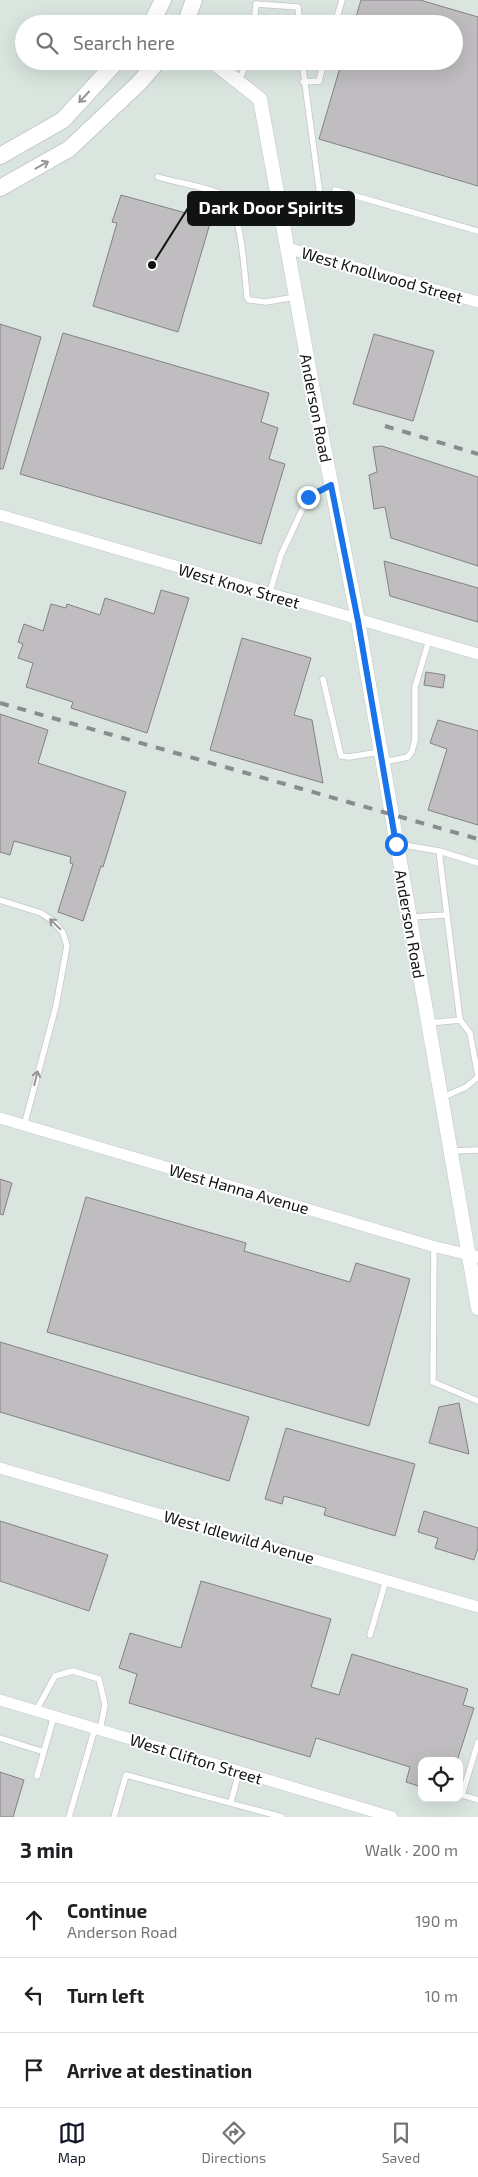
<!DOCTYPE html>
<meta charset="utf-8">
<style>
:root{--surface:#fff;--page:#f6f6f6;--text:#202124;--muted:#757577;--line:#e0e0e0;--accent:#111827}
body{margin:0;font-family:"Exo 2",sans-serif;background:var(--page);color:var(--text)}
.controls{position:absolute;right:15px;bottom:15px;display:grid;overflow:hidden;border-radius:10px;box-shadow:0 5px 20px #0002}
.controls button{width:45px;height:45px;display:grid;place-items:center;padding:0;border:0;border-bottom:1px solid var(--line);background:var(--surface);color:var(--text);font:25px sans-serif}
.stop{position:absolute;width:15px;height:15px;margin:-11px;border:4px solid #1a73e8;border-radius:50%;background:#fff}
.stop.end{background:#1a73e8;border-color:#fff;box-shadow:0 1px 5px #0008}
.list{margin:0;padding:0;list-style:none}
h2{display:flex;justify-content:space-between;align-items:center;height:65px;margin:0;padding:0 20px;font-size:21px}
h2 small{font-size:16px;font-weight:400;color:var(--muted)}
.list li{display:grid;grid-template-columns:32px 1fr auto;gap:15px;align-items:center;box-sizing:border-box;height:75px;padding:0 20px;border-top:1px solid var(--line)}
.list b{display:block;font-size:19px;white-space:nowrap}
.list p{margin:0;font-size:16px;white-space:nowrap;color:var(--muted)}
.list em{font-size:16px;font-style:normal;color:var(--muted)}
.icon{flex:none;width:28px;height:28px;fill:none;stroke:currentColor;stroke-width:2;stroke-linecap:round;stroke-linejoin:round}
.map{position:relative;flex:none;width:478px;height:1817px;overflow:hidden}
.search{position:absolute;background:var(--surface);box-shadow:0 5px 20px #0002;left:15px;right:15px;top:15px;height:55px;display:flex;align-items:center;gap:12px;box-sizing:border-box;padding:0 18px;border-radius:28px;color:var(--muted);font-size:19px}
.sheet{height:290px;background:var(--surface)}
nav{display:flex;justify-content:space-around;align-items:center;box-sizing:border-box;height:70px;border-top:1px solid var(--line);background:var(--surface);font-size:14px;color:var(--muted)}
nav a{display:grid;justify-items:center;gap:2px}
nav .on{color:var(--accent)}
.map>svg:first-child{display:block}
.built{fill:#dae5df;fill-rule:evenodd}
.building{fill:#bfbdc0;stroke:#838184}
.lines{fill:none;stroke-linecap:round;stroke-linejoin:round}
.service-casing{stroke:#c4c8c5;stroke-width:7}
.minor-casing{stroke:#c4c8c5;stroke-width:12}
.tertiary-casing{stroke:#c4c8c5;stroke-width:15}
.secondary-casing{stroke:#c4c8c5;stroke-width:18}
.service{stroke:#fff;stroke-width:5.5}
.minor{stroke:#fff;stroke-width:11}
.tertiary{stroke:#fff;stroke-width:14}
.secondary{stroke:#fff;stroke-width:16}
.rail{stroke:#898c8a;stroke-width:4;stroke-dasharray:9 9;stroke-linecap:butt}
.oneway{stroke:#949594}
.route{stroke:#1a73e8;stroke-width:6}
.labels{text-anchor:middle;stroke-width:4;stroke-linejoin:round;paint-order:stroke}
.street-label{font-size:16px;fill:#111312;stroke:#fff}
.leader{fill:none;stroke:#111312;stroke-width:2}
.callout-dot{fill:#111312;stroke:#fff;stroke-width:2}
.callout{fill:#111312;stroke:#111312;stroke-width:2}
.callout-label{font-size:18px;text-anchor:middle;font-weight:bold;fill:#fff}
</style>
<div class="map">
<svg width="478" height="1817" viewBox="0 0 478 1817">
<rect width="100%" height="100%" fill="#edf2ef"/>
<path class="built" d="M0 0H478V1817H0ZM24 24H454V61H24ZM422 1761H459V1798H422Z"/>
<path class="building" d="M361 0H420L478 17V186L319 139 342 61H454V24H354Z
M121 195 211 220 178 332 93 306 117 223 112 222Z
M0 324 41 337 3 469H0Z
M63 333 269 393 261 422 278 428 269 459 285 464 261 544 20 474Z
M374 334 434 351 413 421 353 404Z
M382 446 478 477V566L391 538 385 507 374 509 369 475 377 472 373 447Z
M384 561 478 588V622L390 596Z
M161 590 189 598 147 733 71 708 73 702 26 687 33 663 18 658 23 644 18 642 24 624 43 631 51 604 66 608 67 604 100 615 105 598 154 614Z
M242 638 311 658 294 715 312 720 323 783 210 750Z
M426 672 445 675 443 688 424 685Z
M0 714 48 730 38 763 126 792 103 867 101 866 83 921 58 912 73 864 70 863 71 857 14 841 10 855 0 852Z
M438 720 478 731V825L428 810 447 749 430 743Z
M0 1179 12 1183 3 1215 0 1214Z
M86 1197 246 1243 244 1251 350 1282 356 1263 410 1279 369 1426 47 1332Z
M0 1342 249 1417 229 1481 0 1412Z
M459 1403 469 1454 429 1443 439 1407Z
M286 1428 415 1464 395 1536 324 1515 326 1508 284 1496 282 1504 265 1499Z
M424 1511 478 1528V1548L474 1560 435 1548 438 1538 418 1532Z
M0 1521 108 1555 89 1611 0 1581Z
M201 1581 331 1619 311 1687 339 1695 352 1654 468 1689 463 1705 474 1708 457 1761H422V1787L406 1782 410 1767 316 1738 310 1757 129 1703 137 1674 119 1668 130 1633 181 1648Z
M0 1772 24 1780 13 1817H0Z"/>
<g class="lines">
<defs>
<path id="service" d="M254 24 256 4 298 7 300 24
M335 24 342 0
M302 61 321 203
M238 82 248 61
M303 82 319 81 324 61
M158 177C174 182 213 188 225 196 241 207 245 277 247 297L249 300 266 302 296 297
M335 190 478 231
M269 595 281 555 308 497 330 485
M323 679 341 756 349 757 380 752
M384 762 408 757 412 751 415 740V687L429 640
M398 844 439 851 460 1020 470 1033 478 1076
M439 851 478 863
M0 900 41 913 53 921 63 933 67 946 56 1006 24 1126
M411 917 447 915
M429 1023 460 1020
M441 1098 466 1087 478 1077
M452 1151 478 1150
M434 1247 433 1382 478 1401
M370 1635 386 1580
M36 1711 55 1676 73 1671 99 1679 105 1705 100 1730
M0 1738 44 1752
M478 1742 462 1795 478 1800
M37 1776 54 1716
M231 1802 239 1772
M69 1817 95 1728
M114 1817 126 1775 282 1817"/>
<path id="minor" d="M287 248 478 302
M0 515 478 654
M0 1118 432 1246 478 1257
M0 1468 478 1607
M0 1700 392 1817"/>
<path id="tertiary" d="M212 61 260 99 316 406 358 621 478 1308"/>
<path id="secondary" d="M151 24 163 0
M185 24 194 0
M0 156 63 120 117 61
M0 188 69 149 139 83 158 61"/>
</defs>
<use href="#service" class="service-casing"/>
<use href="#minor" class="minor-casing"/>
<use href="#tertiary" class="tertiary-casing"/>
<use href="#secondary" class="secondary-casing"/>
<use href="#service" class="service"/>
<use href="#minor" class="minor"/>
<use href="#tertiary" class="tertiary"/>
<use href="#secondary" class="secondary"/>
<path class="rail" d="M385 426 478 454
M0 703 478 839"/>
</g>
<defs><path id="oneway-shaft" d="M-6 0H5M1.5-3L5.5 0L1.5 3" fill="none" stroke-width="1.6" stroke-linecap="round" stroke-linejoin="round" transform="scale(1.25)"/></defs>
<g class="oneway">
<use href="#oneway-shaft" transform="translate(84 97) rotate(133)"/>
<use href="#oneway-shaft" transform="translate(42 165) rotate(-29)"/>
<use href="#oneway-shaft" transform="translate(55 924) rotate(-136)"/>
<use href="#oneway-shaft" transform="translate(36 1078) rotate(-76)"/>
</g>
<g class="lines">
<path class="route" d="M308 497 331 485 358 621 396 844"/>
</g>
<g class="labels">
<g class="street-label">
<text transform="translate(382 275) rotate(16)" y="6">West Knollwood Street</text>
<text transform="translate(316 408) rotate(79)" y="6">Anderson Road</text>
<text transform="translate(239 586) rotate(16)" y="6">West Knox Street</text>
<text transform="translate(410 924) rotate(80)" y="6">Anderson Road</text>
<text transform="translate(239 1189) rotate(16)" y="6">West Hanna Avenue</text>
<text transform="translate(239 1537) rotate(16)" y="6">West Idlewild Avenue</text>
<text transform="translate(196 1759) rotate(17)" y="6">West Clifton Street</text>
</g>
</g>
<path class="leader" d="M152 265L188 208"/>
<circle class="callout-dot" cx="152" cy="265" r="5"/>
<rect class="callout" x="188" y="192" width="166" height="33" rx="5"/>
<g class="callout-label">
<text x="271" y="214">Dark Door Spirits</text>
</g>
</svg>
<div class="controls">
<button><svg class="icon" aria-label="locate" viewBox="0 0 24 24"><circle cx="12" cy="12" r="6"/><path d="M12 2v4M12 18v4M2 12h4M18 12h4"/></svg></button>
</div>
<div class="stop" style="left:396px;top:844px"></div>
<div class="stop end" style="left:308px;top:497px"></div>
<div class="search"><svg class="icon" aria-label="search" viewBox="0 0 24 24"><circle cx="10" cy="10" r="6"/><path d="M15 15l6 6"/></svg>Search here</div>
</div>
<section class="sheet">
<h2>3 min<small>Walk · 200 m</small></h2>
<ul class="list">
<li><svg class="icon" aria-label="ahead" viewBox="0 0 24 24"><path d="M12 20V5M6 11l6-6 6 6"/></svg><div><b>Continue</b><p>Anderson Road</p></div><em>190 m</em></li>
<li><svg class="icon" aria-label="left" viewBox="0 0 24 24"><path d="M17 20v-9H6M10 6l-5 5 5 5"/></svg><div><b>Turn left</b></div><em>10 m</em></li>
<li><svg class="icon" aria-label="arrive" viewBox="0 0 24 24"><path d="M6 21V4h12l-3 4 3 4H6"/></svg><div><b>Arrive at destination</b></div></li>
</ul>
</section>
<nav>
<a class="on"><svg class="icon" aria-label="map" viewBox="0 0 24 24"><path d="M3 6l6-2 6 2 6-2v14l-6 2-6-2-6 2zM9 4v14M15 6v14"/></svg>Map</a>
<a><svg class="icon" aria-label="directions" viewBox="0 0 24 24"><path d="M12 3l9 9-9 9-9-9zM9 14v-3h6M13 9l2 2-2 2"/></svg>Directions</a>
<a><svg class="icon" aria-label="saved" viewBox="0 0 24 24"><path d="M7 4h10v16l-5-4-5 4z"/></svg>Saved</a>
</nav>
